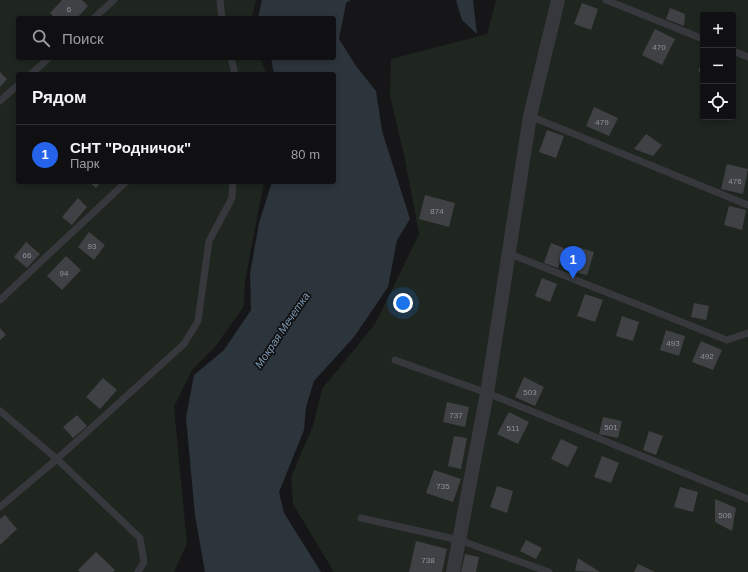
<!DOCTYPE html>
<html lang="ru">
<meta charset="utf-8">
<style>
:root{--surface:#101012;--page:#1e1e20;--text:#f1f3f6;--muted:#9c9d9f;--line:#303032;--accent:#2563eb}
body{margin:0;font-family:Helvetica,sans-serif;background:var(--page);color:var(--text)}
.controls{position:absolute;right:12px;top:12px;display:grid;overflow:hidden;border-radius:4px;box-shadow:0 2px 6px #0003}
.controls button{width:36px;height:36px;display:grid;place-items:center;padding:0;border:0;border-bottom:1px solid var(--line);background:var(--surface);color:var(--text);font:20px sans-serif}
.you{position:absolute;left:403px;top:303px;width:14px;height:14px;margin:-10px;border:3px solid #fff;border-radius:50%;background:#1a73e8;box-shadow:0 0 0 6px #1a73e833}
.badge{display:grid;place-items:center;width:26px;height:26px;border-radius:50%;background:var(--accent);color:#fff;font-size:13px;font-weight:700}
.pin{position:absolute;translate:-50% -33px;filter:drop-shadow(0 1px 2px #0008)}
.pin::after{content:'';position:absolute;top:21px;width:14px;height:12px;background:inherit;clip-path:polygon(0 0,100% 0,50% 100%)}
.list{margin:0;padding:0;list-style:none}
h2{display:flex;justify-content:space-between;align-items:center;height:52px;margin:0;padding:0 16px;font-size:17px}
h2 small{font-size:13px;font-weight:400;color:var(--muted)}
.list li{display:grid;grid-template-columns:26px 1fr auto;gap:12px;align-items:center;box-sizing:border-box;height:60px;padding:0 16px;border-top:1px solid var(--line)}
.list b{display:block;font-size:15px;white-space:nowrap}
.list p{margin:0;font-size:13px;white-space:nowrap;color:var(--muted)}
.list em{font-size:13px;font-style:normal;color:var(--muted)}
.icon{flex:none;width:22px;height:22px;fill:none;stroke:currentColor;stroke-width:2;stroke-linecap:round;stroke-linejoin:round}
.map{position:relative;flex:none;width:748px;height:572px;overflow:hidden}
.search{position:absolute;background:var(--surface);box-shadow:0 2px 6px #0003;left:16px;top:16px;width:320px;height:44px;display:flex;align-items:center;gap:10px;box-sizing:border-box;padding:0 14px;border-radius:4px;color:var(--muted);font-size:15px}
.panel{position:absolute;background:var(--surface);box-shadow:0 2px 6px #0003;left:16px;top:72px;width:320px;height:112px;border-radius:4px}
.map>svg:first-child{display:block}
.green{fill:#1e261f;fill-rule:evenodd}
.water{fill:#2c353c}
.building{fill:#404145}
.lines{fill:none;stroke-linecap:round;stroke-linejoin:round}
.lane{stroke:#37383d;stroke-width:7}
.street{stroke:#37383d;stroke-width:14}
.labels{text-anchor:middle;stroke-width:3.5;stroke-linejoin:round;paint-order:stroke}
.number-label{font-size:8px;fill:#8e929b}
.water-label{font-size:11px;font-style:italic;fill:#7f9bb3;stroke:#111113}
</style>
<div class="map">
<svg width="748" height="572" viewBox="0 0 748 572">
<rect width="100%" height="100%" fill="#161618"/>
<path class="green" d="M0 0H256L252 18H18V58H261L266 74H18V182H264L245 281 244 306 215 347 192 370 174 407 187 544 174 572H0Z
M496 0H748V572H334L293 504 291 477 313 426 322 389 375 324 419 234 404 155 390 96 391 59 487 34ZM703 15H733V117H703Z"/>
<path class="water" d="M262 0H351L346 3 339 39 356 66 376 91 382 131 410 219 397 240 388 287 354 337 314 381 306 407 304 430 279 492 284 513 321 572H205L195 515 186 418 194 375 224 350 251 310 250 274 259 223 272 182H334V74H274L271 58H334V18H258Z
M456 0H473L477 34 462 20Z"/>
<path class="building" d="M62 0H82L88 6 77 18H55L50 13Z
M582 3 598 9 591 30 574 24Z
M670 8 685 14 684 26 666 19Z
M655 29 675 39 662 65 642 55Z
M703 59V73L698 71Z
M0 72 7 79 0 87Z
M594 107 618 118 609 136 586 126Z
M547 130 564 136 556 158 539 152Z
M646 134 662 145 653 156 634 149Z
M727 164 748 169 743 194 721 189Z
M89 182H101L96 188Z
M425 195 455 203 449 227 419 219Z
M78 198 87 207 72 225 62 217Z
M729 206 746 210 742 230 724 225Z
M89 232 105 245 94 260 78 247Z
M26 242 40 254 27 268 14 257Z
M551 243 564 248 558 268 544 263Z
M574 246 594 252 587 275 567 270Z
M66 256 81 270 62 290 47 276Z
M542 278 557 284 550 302 535 296Z
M585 294 603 300 595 322 577 316Z
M694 303 709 306 706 320 691 317Z
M622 316 639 322 633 341 616 336Z
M0 328 6 335 0 340Z
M666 330 685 336 679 356 660 350Z
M701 341 722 350 713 370 692 362Z
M524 377 544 387 535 406 515 397Z
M103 378 117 390 100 409 86 397Z
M447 402 469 407 465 427 443 422Z
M509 412 529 422 518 444 497 434Z
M77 415 87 426 73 438 63 427Z
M603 417 622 421 618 438 599 434Z
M649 431 663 436 656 455 643 450Z
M454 436 467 438 461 469 448 466Z
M561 439 578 447 568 467 551 459Z
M602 456 619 463 611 483 594 477Z
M434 470 461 479 453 502 426 493Z
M497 486 513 491 507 513 490 507Z
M680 487 698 492 693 512 674 507Z
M715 499 736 508 732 531 715 522Z
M5 515 17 529 0 545V519Z
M526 540 542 548 536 559 520 551Z
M416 541 447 549 442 572H409Z
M96 552 115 570 113 572H80L78 570Z
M465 554 479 557 476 572H461Z
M578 558 600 572 575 571Z
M638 564 655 572H634Z"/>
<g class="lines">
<path class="lane" d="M220 0 222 18
M606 0 703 39
M94 18 114 0
M733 51 748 57
M231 58 235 74
M31 74 49 58
M0 101 18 85
M530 116 748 205
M510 254 727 340 748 333
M0 300 126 182
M395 360 487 393 748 499
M0 411 57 459 0 507
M361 518 459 540 549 572
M138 572 144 562 140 538 57 459 184 344 198 321 209 241 232 198 233 182"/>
<path class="street" d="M453 572 487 393 530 116 558 0"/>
</g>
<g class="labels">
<g class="number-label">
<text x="69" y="12">6</text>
<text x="659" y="50">470</text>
<text x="602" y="125">479</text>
<text x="735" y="184">476</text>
<text x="437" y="214">874</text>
<text x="92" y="249">93</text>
<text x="27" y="258">66</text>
<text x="64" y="276">94</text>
<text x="673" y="346">493</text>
<text x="707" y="359">492</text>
<text x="530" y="395">503</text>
<text x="456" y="418">737</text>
<text x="611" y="430">501</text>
<text x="513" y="431">511</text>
<text x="443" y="489">735</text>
<text x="725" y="518">506</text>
<text x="428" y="563">738</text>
</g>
<g class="water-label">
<text transform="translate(282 330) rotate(-56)" y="4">Мокрая Мечетка</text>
</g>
</g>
</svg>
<div class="controls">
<button>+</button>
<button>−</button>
<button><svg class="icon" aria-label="locate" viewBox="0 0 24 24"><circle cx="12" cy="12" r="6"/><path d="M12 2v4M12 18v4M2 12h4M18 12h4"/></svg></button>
</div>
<div class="you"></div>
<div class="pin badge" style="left:573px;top:279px">1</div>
<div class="search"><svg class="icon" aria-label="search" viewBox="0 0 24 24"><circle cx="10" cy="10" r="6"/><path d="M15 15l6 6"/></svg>Поиск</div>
<section class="panel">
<h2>Рядом<small></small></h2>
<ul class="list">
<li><span class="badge">1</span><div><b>СНТ &quot;Родничок&quot;</b><p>Парк</p></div><em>80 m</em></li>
</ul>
</section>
</div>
